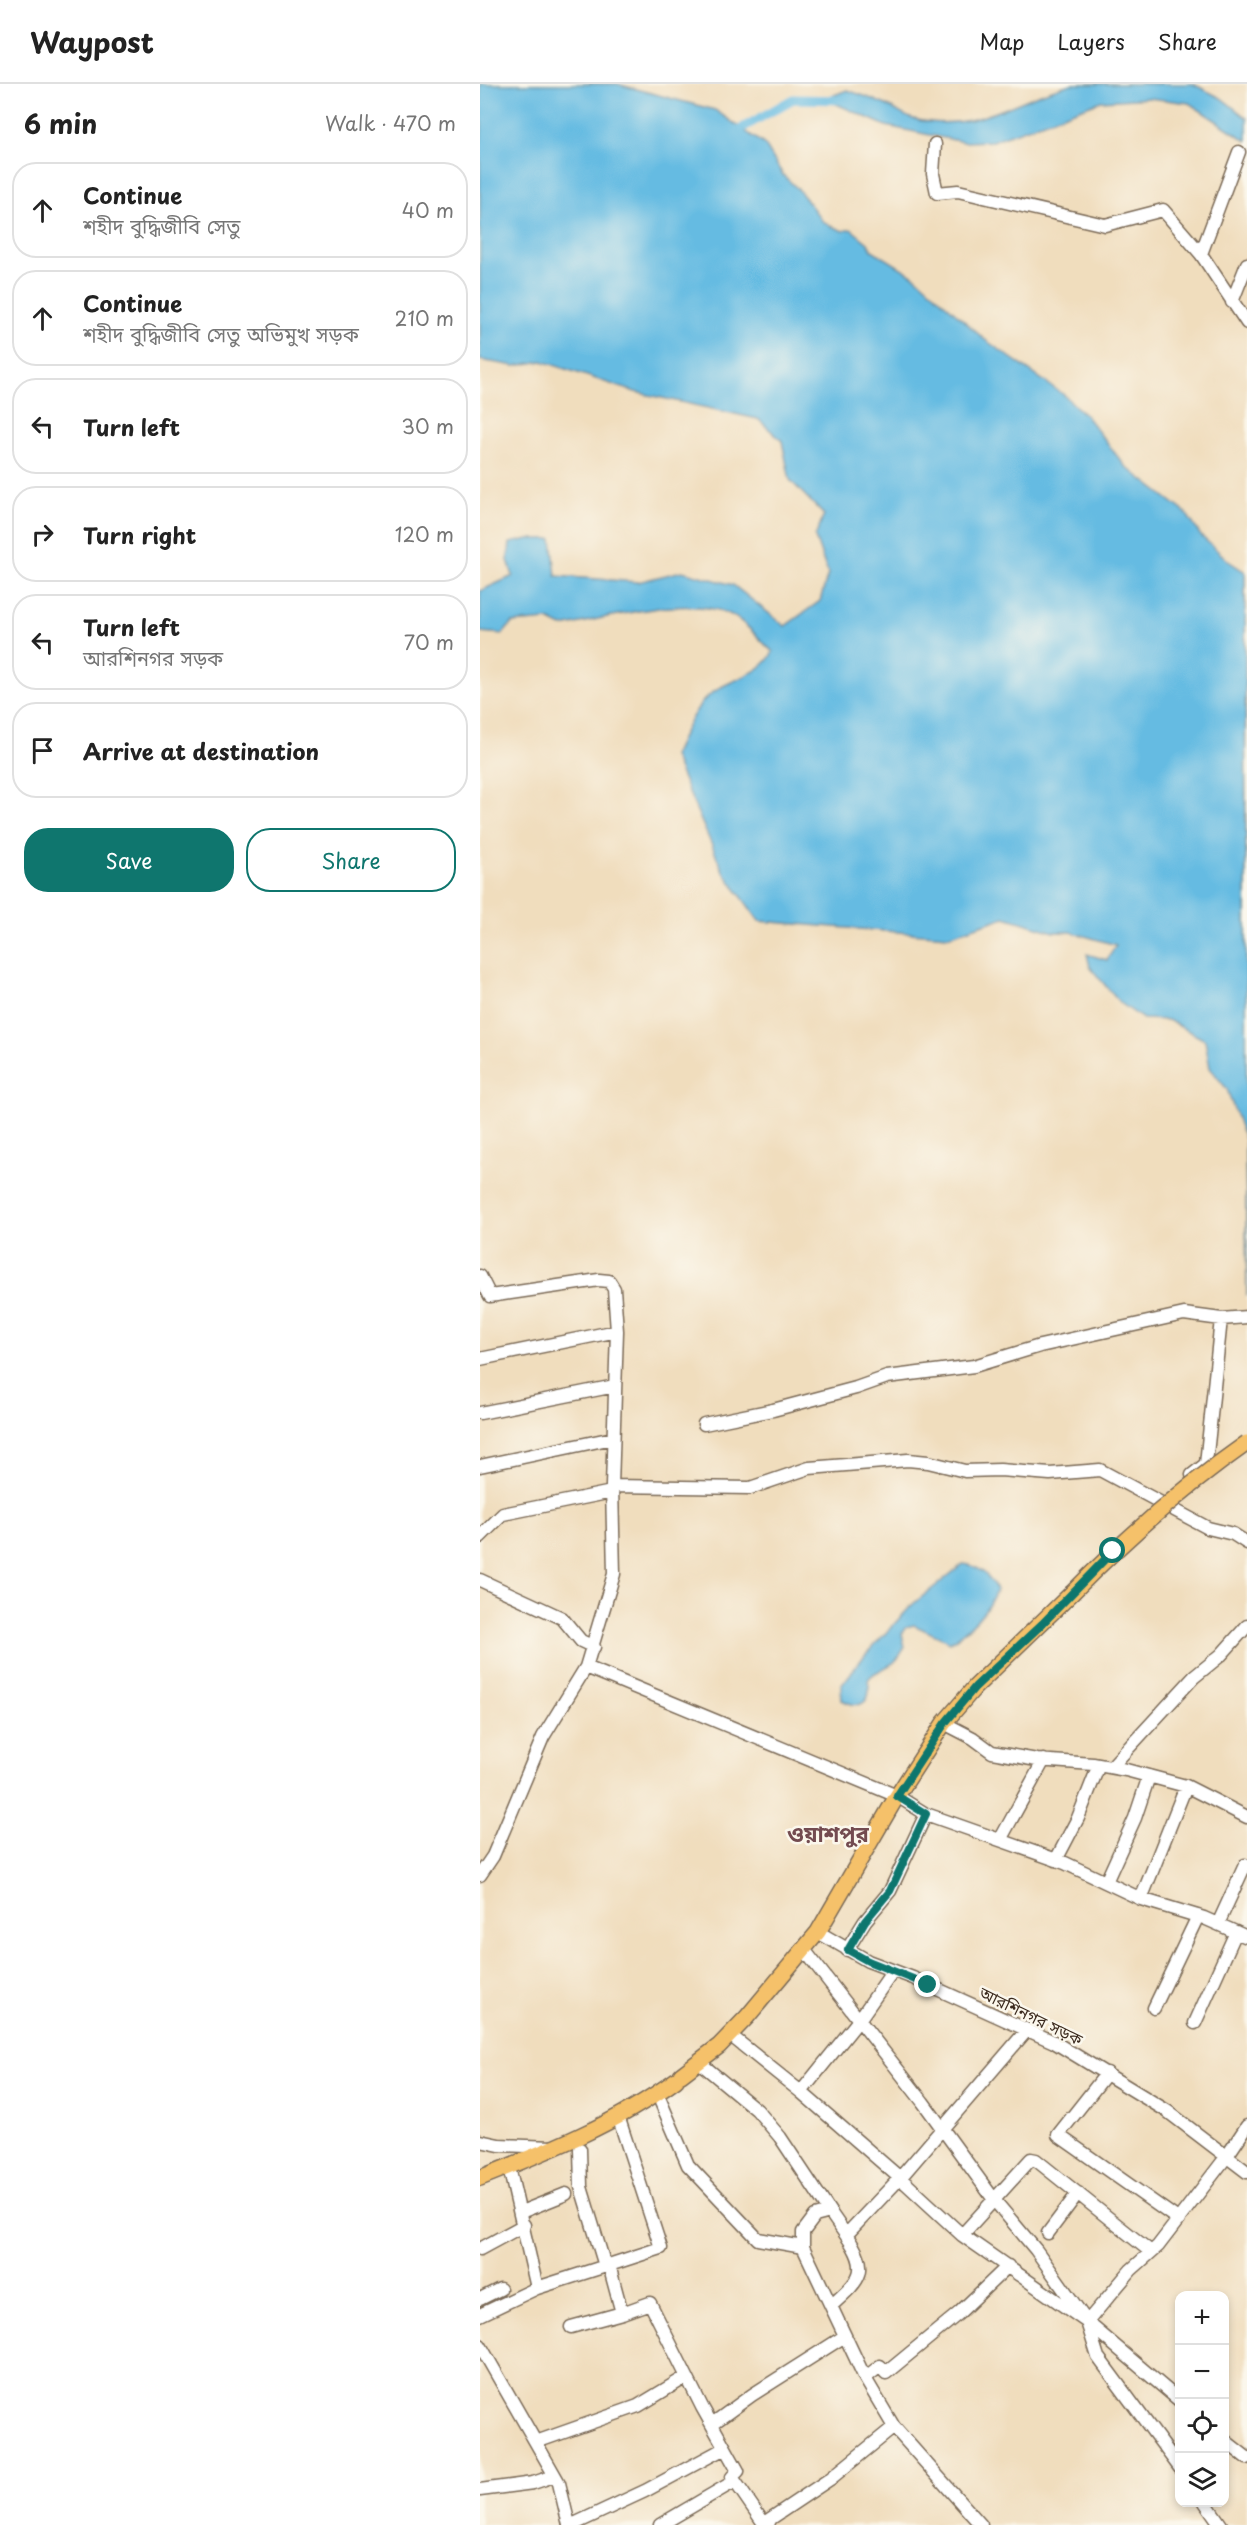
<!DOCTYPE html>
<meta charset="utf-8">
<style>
:root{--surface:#fff;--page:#f6f6f6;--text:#222;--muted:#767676;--line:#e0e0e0;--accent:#0f766e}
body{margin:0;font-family:"Playpen Sans","Noto Sans Bengali",sans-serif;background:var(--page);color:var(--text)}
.controls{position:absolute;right:18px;bottom:18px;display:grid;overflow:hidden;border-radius:12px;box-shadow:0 3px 9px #0003}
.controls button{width:54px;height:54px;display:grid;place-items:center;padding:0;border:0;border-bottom:2px solid var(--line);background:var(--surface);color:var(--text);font:30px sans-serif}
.stop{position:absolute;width:18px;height:18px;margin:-14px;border:4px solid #0f766e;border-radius:50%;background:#fff}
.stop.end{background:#0f766e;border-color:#fff;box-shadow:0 2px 6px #0008}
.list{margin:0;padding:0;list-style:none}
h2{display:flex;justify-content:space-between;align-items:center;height:78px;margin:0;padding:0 24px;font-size:26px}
h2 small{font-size:20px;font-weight:400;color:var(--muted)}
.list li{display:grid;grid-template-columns:39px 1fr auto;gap:18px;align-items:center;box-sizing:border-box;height:96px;margin:0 12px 12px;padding:0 12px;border:2px solid var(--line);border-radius:24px}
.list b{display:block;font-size:22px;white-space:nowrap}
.list p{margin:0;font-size:20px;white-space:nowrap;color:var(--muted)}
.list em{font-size:20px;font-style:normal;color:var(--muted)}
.actions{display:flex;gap:12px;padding:18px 24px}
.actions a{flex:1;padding:14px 0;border:2px solid var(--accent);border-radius:24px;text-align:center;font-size:21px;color:var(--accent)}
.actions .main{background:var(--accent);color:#fff}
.icon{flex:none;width:33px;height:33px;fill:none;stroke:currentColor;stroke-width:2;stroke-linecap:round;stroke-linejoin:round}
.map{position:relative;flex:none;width:767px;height:2441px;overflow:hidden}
header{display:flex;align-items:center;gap:36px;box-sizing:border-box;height:84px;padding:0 30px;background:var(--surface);border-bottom:2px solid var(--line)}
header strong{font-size:28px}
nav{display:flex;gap:33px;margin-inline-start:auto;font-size:21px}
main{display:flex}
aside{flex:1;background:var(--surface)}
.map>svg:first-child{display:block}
.water{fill:#65bbe2;stroke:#507280;stroke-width:1.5}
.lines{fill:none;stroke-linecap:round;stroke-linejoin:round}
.canal{stroke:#65bbe2;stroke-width:9}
.minor-casing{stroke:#7a6956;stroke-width:15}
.major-casing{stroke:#7a6956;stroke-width:18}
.minor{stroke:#fff;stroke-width:12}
.major{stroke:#f5c16b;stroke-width:15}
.major-bridge-casing{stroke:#7a6956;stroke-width:18;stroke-linecap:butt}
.major-bridge{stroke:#f5c16b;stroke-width:15}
.route{stroke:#0f766e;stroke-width:8}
.labels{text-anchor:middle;stroke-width:5;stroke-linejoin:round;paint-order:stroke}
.street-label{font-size:16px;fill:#3b2a1e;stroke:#fbf7ec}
.district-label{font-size:22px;font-weight:bold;fill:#734b50;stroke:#fbf7ec}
</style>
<header>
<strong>Waypost</strong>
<nav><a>Map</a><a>Layers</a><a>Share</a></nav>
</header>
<main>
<aside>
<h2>6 min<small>Walk · 470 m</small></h2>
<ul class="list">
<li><svg class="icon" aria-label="ahead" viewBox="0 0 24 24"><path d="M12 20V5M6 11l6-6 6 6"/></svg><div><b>Continue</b><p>শহীদ বুদ্ধিজীবি সেতু</p></div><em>40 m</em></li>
<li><svg class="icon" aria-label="ahead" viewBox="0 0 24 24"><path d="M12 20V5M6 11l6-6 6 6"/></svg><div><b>Continue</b><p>শহীদ বুদ্ধিজীবি সেতু অভিমুখ সড়ক</p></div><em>210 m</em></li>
<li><svg class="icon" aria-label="left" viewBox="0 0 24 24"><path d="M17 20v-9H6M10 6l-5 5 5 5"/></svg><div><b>Turn left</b></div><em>30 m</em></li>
<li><svg class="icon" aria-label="right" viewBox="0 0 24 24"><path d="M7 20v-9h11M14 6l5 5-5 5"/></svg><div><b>Turn right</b></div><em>120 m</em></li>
<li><svg class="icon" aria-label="left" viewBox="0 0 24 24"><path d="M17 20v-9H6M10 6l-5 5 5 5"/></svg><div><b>Turn left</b><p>আরশিনগর সড়ক</p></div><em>70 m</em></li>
<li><svg class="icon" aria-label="arrive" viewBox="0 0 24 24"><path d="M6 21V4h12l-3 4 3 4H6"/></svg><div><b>Arrive at destination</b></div></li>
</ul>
<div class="actions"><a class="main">Save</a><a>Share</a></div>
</aside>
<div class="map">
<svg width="767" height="2441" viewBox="0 0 767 2441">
<rect width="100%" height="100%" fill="#fbf7ec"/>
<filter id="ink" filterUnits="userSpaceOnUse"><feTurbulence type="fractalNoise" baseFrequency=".0167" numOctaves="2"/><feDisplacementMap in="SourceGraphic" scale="12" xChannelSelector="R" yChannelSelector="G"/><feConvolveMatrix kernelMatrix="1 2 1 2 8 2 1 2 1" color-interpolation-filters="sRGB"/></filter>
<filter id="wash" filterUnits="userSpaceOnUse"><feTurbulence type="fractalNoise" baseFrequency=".008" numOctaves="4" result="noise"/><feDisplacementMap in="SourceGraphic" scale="24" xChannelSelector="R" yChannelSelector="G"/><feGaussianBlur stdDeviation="1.35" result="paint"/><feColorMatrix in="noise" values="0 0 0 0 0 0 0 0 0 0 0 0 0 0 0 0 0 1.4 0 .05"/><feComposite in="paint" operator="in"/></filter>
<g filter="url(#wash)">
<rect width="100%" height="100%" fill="#f0ddbd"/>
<path class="water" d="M0 0H137L235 26 285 61 303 91 319 106 344 139 363 147 371 145 388 159 392 166 436 193 504 255 584 311 606 332 645 382 706 429 721 452 750 478 765 488 767 1212 765 1057 747 1005 730 984 725 956 688 936 663 935 639 918 610 883 607 870 627 876 636 861 591 848H574L525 833 468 852 279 837 243 787 193 672C202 654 211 630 225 615 247 593 279 595 293 568 281 557 268 541 255 533 215 508 126 534 82 543L68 536 32 539 23 550 0 548V507L33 492 28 476 30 459 49 455H72L76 492 158 498 202 487 253 501 305 542 340 517 348 490 335 453 344 431 310 396 302 357 278 335 155 308 62 277 35 282 0 276V60C4 40 0 20 0 0Z
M592 0H713L741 14 767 34V57L709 19 669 14 621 17 512 57 484 58 406 42 354 19V11L367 6C380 10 393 15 406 21 415 25 424 33 434 35 496 51 536 13 592 0Z
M483 1480C498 1481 511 1492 516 1506 509 1526 488 1547 470 1558L434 1541 426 1543 422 1550 425 1563C420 1571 417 1578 408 1582 400 1588 393 1587 388 1596 392 1617 383 1627 362 1616L361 1602 385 1571 433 1520Z"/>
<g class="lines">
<path class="canal" d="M253 52 264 43 313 15 367 16"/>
</g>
</g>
<g filter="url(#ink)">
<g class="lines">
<defs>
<path id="minor" d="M455 60 453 90 457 109 478 107 625 141 683 126 721 170 767 239
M721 170 759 68
M752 218 767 180
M0 1192 10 1212 119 1196 129 1197 134 1205 137 1247 132 1402 134 1490 106 1583 417 1712 446 1730 585 1779 661 1815 724 1834 767 1853
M0 1275 137 1247
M0 1329 135 1302
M224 1340 293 1326 376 1304 407 1293 494 1282 560 1262 704 1230 741 1235 767 1233
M0 1382 133 1354
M712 1391 726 1380 741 1235
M132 1402 270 1404 329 1384 428 1376 448 1378 485 1387 520 1386 570 1390 620 1386 728 1444 753 1450 767 1459
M0 1453 23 1430 132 1408
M0 1496 82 1534 101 1557 114 1563
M464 1639 493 1654 512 1668 557 1676 613 1680 646 1686 706 1702 767 1733
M631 1683 714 1593 741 1571 767 1542
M520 1756 564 1676
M576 1776 598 1734 619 1681
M0 1791 13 1772 63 1653 106 1583
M626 1798 655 1734 669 1692
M661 1815 706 1702
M738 1840 765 1781
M338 1848 388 1877 433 1894 574 1958 687 2027 767 2088
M367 1866 385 1837 410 1807 446 1730
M326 1868 443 2018 515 2117 556 2166 607 2238 618 2273 700 2384
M413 1887 379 1936 321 2008 420 2094 547 1946
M674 1924 718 1832
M715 1939 756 1848
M250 1951 321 2008
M219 1978 277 2026 300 2053 350 2128
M627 1989 578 2051 699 2136
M177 2009 208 2081 278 2155 323 2163 385 2294 414 2343 501 2441
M138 2032 181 2164 129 2181 142 2229 170 2219 222 2323 258 2387 252 2393 285 2441
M0 2057 19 2061 73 2063
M100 2065 101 2103 125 2182
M41 2128 86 2110
M568 2149 598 2109
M482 2151 551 2075 556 2076 671 2168
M323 2163V2148L335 2132 350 2128 366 2151 420 2094 482 2151 607 2238 700 2317
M0 2165 44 2141
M57 2204 129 2181
M0 2215 20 2205
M351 2222C381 2195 391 2187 366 2151
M0 2231 57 2204 29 2083
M607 2238 651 2186 678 2162 747 2072 767 2042
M91 2243 142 2229
M0 2261 79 2399 89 2441
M385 2294 400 2282 406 2289 479 2229 528 2182
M232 2340 272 2311 365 2252
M744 2356 767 2374
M56 2358 158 2322 206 2293
M0 2406 53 2399 71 2393
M725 2418 741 2441
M92 2441 165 2407 245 2364
M180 2441 255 2397
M288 2441 290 2435 350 2395 414 2343"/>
<path id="major" d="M201 1991 239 1962 267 1933 338 1848 417 1712 464 1639 495 1603 592 1509
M0 2094C68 2067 136 2040 196 1996"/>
</defs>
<use href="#minor" class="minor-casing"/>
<use href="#major" class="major-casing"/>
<use href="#minor" class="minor"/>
<use href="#major" class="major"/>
<defs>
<path id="major-bridge" d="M592 1509C646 1454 704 1403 767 1359"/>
</defs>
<use href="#major-bridge" class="major-bridge-casing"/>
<use href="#major-bridge" class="major-bridge"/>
</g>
</g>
<g class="lines" filter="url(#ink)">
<path class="route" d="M448 1901 388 1877 368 1866 385 1837 410 1807 446 1730 417 1712 465 1639 495 1603 562 1540 633 1467"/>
</g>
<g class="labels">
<g class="street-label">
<text transform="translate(551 1932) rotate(26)" y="6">আরশিনগর সড়ক</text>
</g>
<g class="district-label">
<text x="348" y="1758">ওয়াশপুর</text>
</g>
</g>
</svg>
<div class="controls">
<button>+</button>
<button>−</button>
<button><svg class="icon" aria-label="locate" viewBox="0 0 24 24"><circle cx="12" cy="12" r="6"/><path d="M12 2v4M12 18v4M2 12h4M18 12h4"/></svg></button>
<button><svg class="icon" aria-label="layers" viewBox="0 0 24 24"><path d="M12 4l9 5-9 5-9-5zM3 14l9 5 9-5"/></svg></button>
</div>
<div class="stop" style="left:633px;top:1467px"></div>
<div class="stop end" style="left:448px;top:1901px"></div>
</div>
</main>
